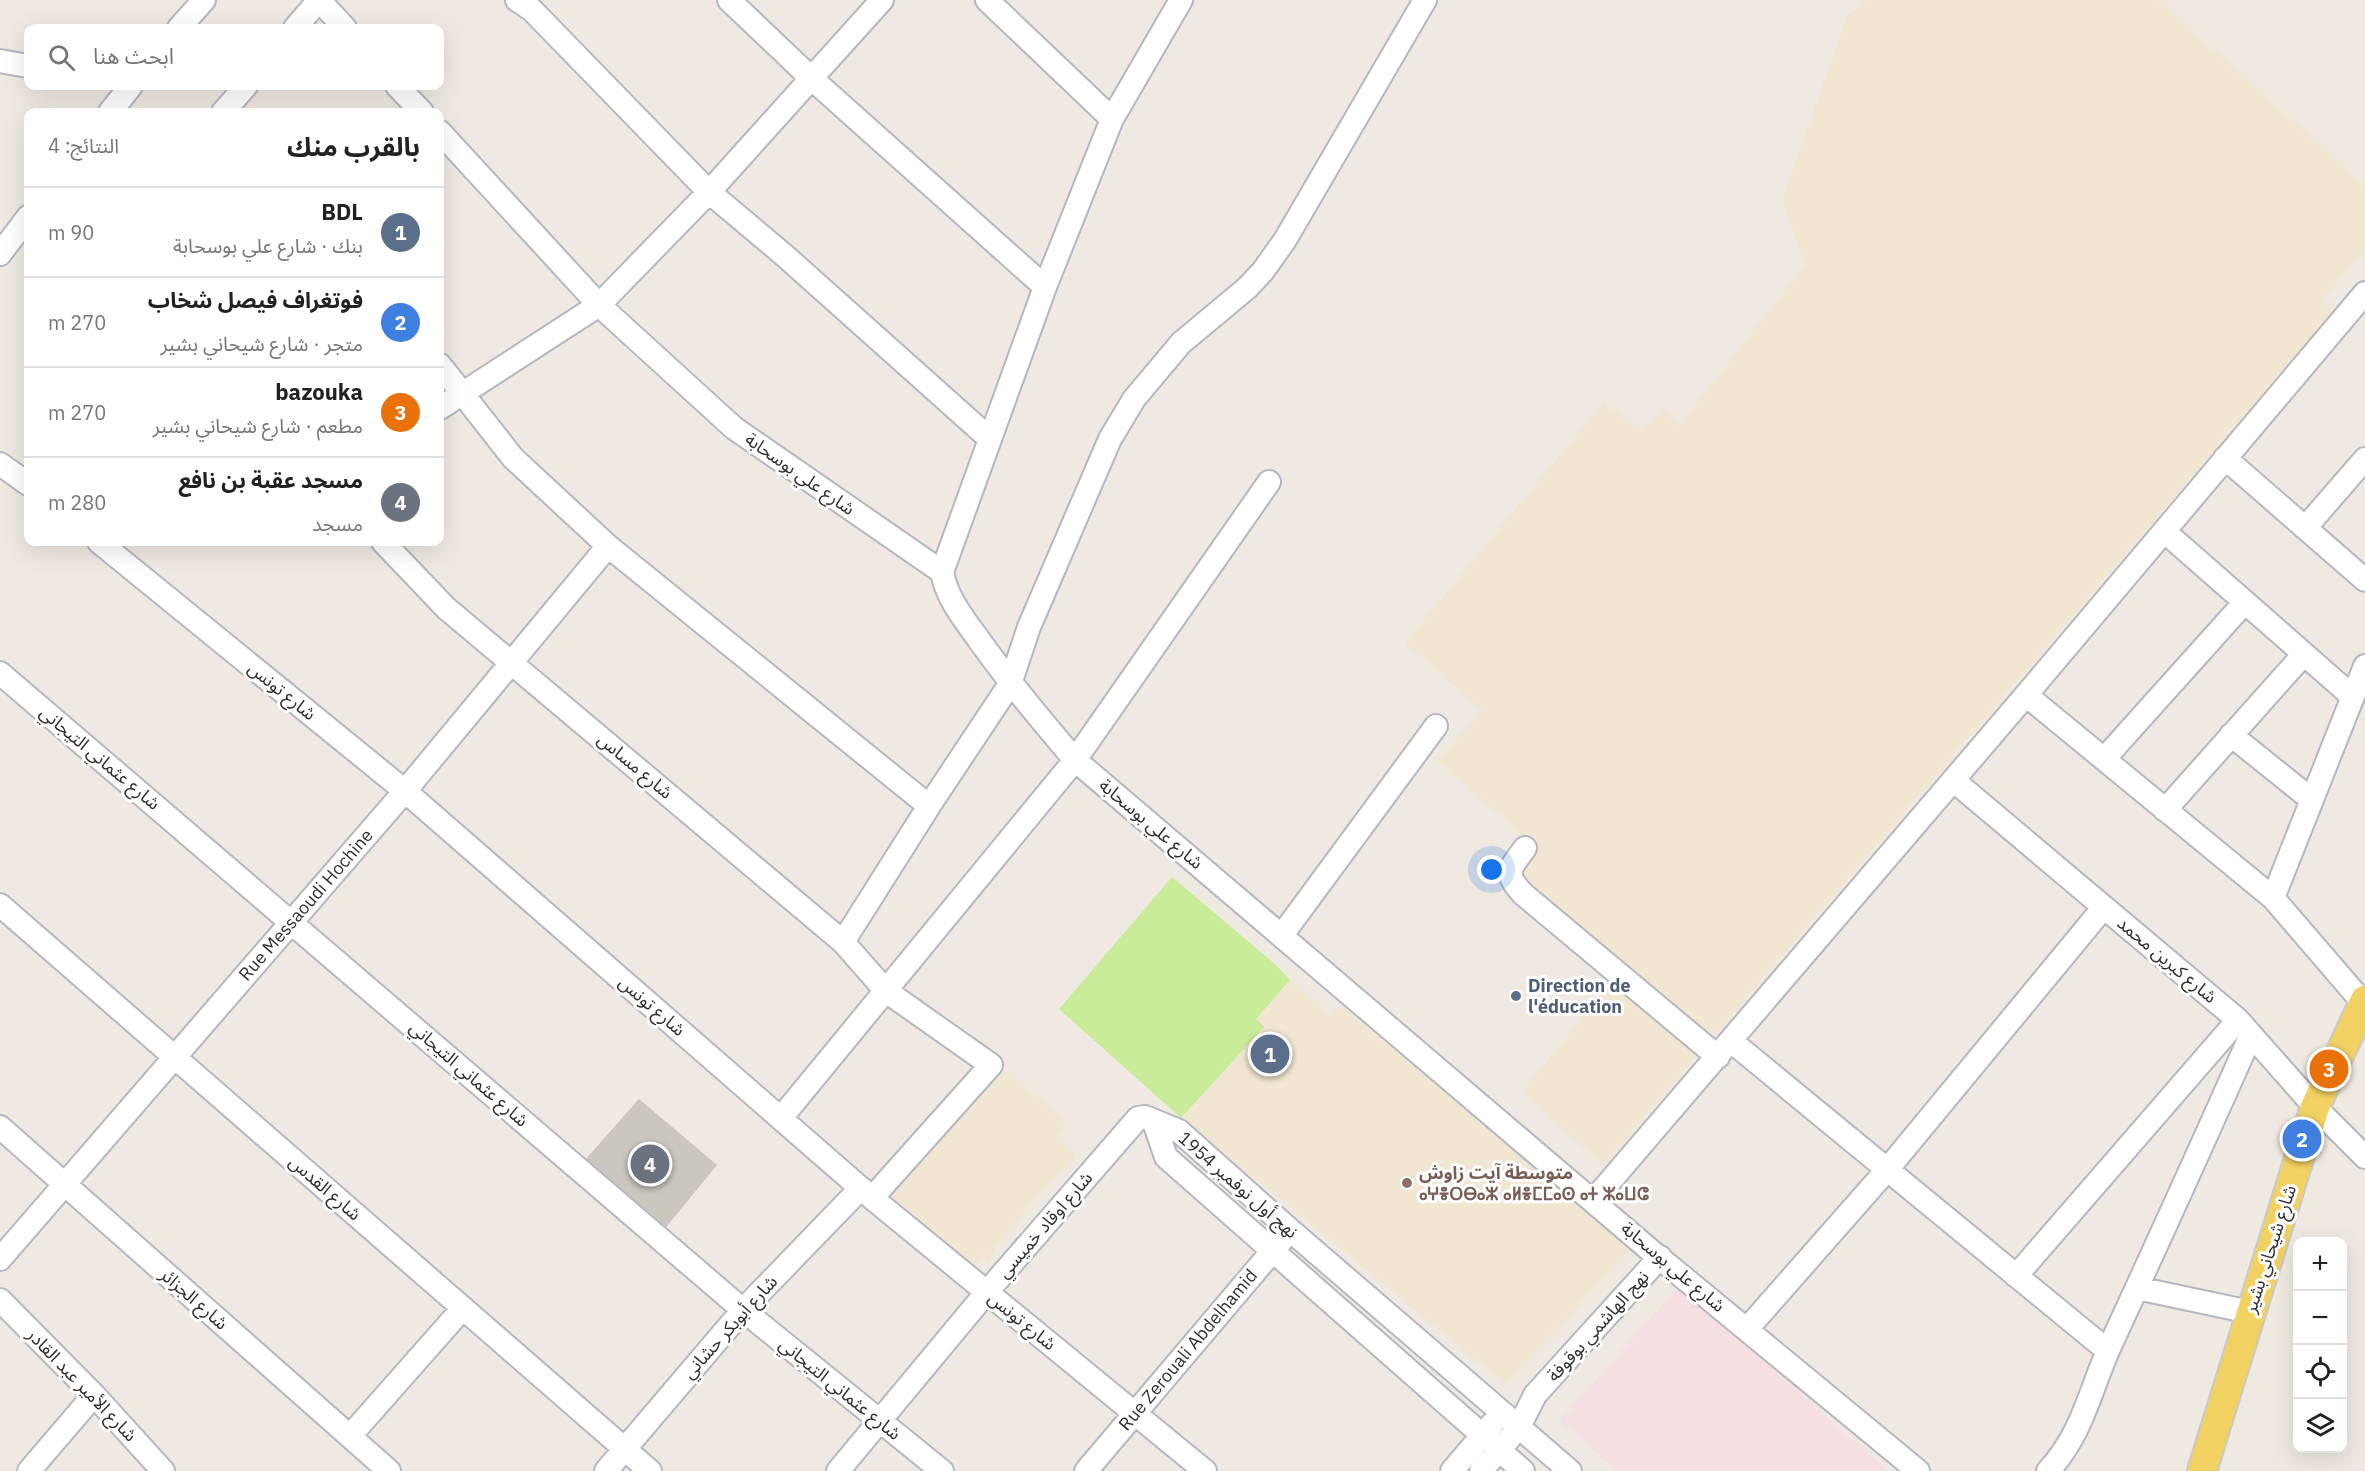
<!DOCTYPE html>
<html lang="ar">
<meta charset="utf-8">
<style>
:root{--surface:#fff;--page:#f2f2f2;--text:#222;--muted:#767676;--line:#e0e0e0;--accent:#4264fb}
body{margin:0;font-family:"IBM Plex Sans","Noto Sans Arabic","Noto Sans Tifinagh",sans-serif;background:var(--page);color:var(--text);direction:rtl}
.controls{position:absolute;right:18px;bottom:18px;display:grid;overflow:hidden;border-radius:12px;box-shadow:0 6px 24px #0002}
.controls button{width:54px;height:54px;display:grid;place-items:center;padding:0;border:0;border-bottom:2px solid var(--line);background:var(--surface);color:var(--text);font:30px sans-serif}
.you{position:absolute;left:1492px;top:870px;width:21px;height:21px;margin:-15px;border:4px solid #fff;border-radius:50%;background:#1a73e8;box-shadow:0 0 0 9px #1a73e833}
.badge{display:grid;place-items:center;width:39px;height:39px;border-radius:50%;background:var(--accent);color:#fff;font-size:20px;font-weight:700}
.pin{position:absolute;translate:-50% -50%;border:3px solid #fff;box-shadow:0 2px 6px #0006}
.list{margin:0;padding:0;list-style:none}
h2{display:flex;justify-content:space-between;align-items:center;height:78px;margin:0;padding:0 24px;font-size:26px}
h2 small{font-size:20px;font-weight:400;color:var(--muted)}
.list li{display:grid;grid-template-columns:39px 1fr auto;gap:18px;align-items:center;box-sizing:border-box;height:90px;padding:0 24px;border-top:2px solid var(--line)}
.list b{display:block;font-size:22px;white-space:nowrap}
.list p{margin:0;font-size:20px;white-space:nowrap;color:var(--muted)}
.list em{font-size:20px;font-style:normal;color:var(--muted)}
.icon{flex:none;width:33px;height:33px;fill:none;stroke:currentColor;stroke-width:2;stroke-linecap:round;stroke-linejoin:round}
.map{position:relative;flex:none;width:2365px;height:1471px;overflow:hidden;direction:ltr}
.search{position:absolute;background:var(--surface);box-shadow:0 6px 24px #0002;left:24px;top:24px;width:420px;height:66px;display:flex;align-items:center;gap:15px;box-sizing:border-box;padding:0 21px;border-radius:12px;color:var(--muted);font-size:22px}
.panel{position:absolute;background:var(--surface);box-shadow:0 6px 24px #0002;left:24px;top:108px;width:420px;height:438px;border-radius:12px;direction:rtl}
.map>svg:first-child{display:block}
.education{fill:#f0e6d1}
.medical{fill:#f5dfe0}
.pitch{fill:#c9ec9a}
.building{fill:#cbc7bf;stroke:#cbc5ba;stroke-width:1.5}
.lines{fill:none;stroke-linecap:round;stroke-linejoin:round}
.minor-casing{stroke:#b4b7c1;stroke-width:26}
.major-casing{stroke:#c9c9c9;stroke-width:32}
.minor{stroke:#fff;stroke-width:22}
.major{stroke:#f2d163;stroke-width:28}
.service-dot{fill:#5c6f8a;stroke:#fff;stroke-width:2}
.education-dot{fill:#8d6e63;stroke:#fff;stroke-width:2}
.labels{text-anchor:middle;stroke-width:6;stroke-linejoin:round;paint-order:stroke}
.street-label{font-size:18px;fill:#2e2e2e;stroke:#fff}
.service-label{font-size:18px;font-weight:bold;fill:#4e5e75;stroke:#fff;text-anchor:start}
.education-label{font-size:18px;font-weight:bold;fill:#785e54;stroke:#fff;text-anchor:start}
</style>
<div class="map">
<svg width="2365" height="1471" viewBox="0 0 2365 1471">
<rect width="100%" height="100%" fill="#efe9e1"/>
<path class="education" d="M1867 0H2158L2365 185V252L2322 299 2332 312 1603 1165 1522 1092 1625 966 1503 859 1522 835 1438 761 1482 710 1405 643 1604 402 1641 432 1663 409 1679 426 1805 265 1782 200 1847 16Z
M1290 980 1330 1016 1340 1005 1630 1249 1506 1385 1181 1118 1264 1027 1256 1019Z
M1004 1069 1056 1113 1066 1127 1059 1138 1076 1157 1034 1200 996 1247 988 1261 982 1255 972 1266 892 1196Z"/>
<path class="medical" d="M1679 1286 1888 1471H1617L1560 1421Z"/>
<path class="pitch" d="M1172 877 1276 965 1290 980 1256 1019 1264 1027 1181 1118 1059 1009Z"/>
<path class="building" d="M639 1100 716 1165 666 1226 587 1159Z"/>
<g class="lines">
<defs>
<path id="minor" d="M517 0 532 10 709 192 784 255 990 439
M729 0 811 78 1045 287
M987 0 1112 119
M179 28 204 0
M295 28 319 0 345 28
M0 61 28 66
M397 86 422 112
M110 112 131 86
M223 112 246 86
M440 132 599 305 734 428 942 572C947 599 964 619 979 640 1009 682 1042 721 1075 760L1650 1250 1918 1471
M0 254 28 217
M440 365 513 458 608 546 929 806
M440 408 599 305 709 192 882 0
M2225 458 2365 580
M0 464 28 484
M2305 528 2365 459
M2164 531 2353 697
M99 542 405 791 872 1198 1205 1471
M383 542 446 608 843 942 886 991 991 1065 872 1198
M942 572 1045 287 1112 119 1181 0
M0 673 743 1310 942 1471
M2026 695 2273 898 2365 1005
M2231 735 2312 800
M2104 759 2245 602
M1953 780 2238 1020 2315 1107 2365 1157
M2165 810 2304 654
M1525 848C1510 869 1503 872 1523 894L1718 1057
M2273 898 2365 666
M0 905 650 1471
M1282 935 1436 726
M843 942 929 806 1010 684 1029 627 1110 439 1134 399 1181 343 1247 288 1263 271 1285 240 1425 0
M1731 1041 2108 1351
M781 1118 1075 760 1269 482
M1154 1122 1166 1157 1523 1471
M0 1127 389 1471
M1594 1200 2026 695 2365 293
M0 1259 405 791 608 546
M2016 1276 2238 1020
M2137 1288 2250 1312
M0 1300 94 1395 163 1471
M1747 1329 1886 1171 2104 907
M350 1436 463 1308
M29 1471 94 1395
M606 1471 743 1310 861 1188
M838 1471 986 1293 1138 1118 1145 1117 1179 1131 1290 1230 1570 1471
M1086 1471 1281 1241
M1452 1471 1492 1424
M1481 1471 1519 1427 1535 1395 1660 1257
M2048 1471C2083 1433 2090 1390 2110 1346 2158 1242 2205 1139 2251 1035"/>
<path id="major" d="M2202 1471 2315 1107 2365 1000"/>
</defs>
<use href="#minor" class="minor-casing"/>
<use href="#major" class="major-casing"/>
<use href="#minor" class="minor"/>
<use href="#major" class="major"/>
</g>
<circle class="service-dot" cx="1516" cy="996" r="6"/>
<circle class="education-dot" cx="1407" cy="1183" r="6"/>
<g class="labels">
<g class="street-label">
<text transform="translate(800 474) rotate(35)" y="6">شارع علي بوسحابة</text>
<text transform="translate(282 691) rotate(39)" y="6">شارع تونس</text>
<text transform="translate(100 758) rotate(40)" y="6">شارع عثماني التيجاني</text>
<text transform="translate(635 766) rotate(40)" y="6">شارع مساس</text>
<text transform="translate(1151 824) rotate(40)" y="6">شارع علي بوسحابة</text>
<text transform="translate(306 905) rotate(-49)" y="6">Rue Messaoudi Hochine</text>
<text transform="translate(2167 960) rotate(40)" y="6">شارع كبرين محمد</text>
<text transform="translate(652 1006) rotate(41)" y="6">شارع تونس</text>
<text transform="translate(469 1074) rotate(41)" y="6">شارع عثماني التيجاني</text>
<text transform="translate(1238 1185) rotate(41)" y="6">نهج أول نوفمبر 1954</text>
<text transform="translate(325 1188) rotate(41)" y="6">شارع القدس</text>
<text transform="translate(1045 1225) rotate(-49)" y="6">شارع اوقاد خميسي</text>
<text transform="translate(2270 1249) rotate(-72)" y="6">شارع شيحاني بشير</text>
<text transform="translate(1673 1267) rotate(40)" y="6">شارع علي بوسحابة</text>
<text transform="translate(194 1299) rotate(41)" y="6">شارع الجزائر</text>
<text transform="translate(1022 1321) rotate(39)" y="6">شارع تونس</text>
<text transform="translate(1598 1326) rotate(-48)" y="6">نهج الهاشمي بوقوفة</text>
<text transform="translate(730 1327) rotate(-48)" y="6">شارع أبوبكر حشاني</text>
<text transform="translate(1188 1350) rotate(-50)" y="6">Rue Zerouali Abdelhamid</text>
<text transform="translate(82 1385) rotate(46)" y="6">شارع الأمير عبد القادر</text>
<text transform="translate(840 1389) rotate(39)" y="6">شارع عثماني التيجاني</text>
</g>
<g class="service-label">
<text x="1528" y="992">Direction de<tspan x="1528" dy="21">l'éducation</tspan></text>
</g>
<g class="education-label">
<text x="1419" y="1179">متوسطة آيت زاوش<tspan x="1419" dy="21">ⴰⵖⴻⵔⴱⴰⵣ ⴰⵍⴻⵎⵎⴰⵙ ⴰⵜ ⵣⴰⵡⵛ</tspan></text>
</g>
</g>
</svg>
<div class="controls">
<button>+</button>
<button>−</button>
<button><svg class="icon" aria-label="locate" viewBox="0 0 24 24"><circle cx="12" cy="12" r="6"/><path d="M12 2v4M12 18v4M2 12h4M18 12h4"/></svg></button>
<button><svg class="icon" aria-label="layers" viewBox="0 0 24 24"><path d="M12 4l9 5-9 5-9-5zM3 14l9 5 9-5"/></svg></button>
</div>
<div class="you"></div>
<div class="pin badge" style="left:1270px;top:1054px;background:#5c6f8a">1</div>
<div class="pin badge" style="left:2302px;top:1139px;background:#3f7fe0">2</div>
<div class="pin badge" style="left:2329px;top:1069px;background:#e8710a">3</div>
<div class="pin badge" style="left:650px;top:1164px;background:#6b7280">4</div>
<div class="search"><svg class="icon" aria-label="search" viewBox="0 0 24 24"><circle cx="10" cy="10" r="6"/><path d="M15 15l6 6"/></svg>ابحث هنا</div>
<section class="panel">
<h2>بالقرب منك<small>النتائج: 4</small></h2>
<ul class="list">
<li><span class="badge" style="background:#5c6f8a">1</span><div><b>BDL</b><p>بنك · شارع علي بوسحابة</p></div><em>90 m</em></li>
<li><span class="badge" style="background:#3f7fe0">2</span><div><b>فوتغراف فيصل شخاب</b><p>متجر · شارع شيحاني بشير</p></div><em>270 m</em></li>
<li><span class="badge" style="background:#e8710a">3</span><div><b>bazouka</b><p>مطعم · شارع شيحاني بشير</p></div><em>270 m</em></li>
<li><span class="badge" style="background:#6b7280">4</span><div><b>مسجد عقبة بن نافع</b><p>مسجد</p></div><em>280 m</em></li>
</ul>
</section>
</div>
